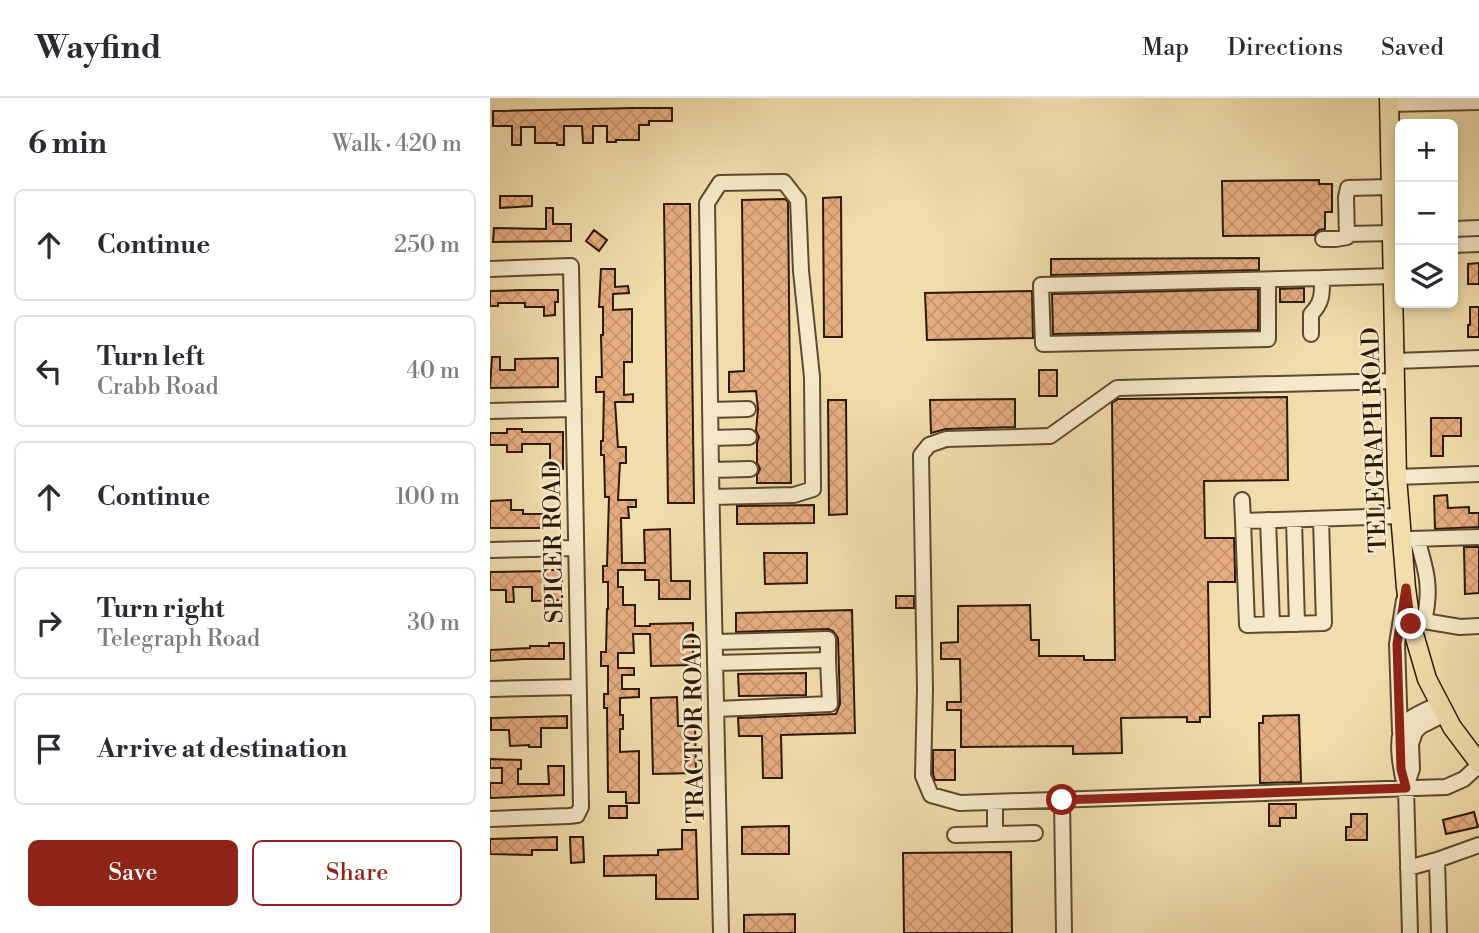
<!DOCTYPE html>
<meta charset="utf-8">
<style>
:root{--surface:#fff;--page:#f7f7f7;--text:#2b2b33;--muted:#7c7c81;--line:#e1e1e2;--accent:#8f2418}
body{margin:0;font-family:"Libre Bodoni",serif;background:var(--page);color:var(--text)}
.controls{position:absolute;right:21px;top:21px;display:grid;overflow:hidden;border-radius:10px;box-shadow:0 4px 10px #0003}
.controls button{width:63px;height:63px;display:grid;place-items:center;padding:0;border:0;border-bottom:2px solid var(--line);background:var(--surface);color:var(--text);font:35px sans-serif}
.stop{position:absolute;width:21px;height:21px;margin:-16px;border:5px solid #8f2418;border-radius:50%;background:#fff}
.stop.end{background:#8f2418;border-color:#fff;box-shadow:0 2px 7px #0008}
.list{margin:0;padding:0;list-style:none}
h2{display:flex;justify-content:space-between;align-items:center;height:91px;margin:0;padding:0 28px;font-size:30px}
h2 small{font-size:23px;font-weight:400;color:var(--muted)}
.list li{display:grid;grid-template-columns:46px 1fr auto;gap:21px;align-items:center;box-sizing:border-box;height:112px;margin:0 14px 14px;padding:0 14px;border:2px solid var(--line);border-radius:10px}
.list b{display:block;font-size:26px;white-space:nowrap}
.list p{margin:0;font-size:23px;white-space:nowrap;color:var(--muted)}
.list em{font-size:23px;font-style:normal;color:var(--muted)}
.actions{display:flex;gap:14px;padding:21px 28px}
.actions a{flex:1;padding:16px 0;border:2px solid var(--accent);border-radius:10px;text-align:center;font-size:24px;color:var(--accent)}
.actions .main{background:var(--accent);color:#fff}
.icon{flex:none;width:38px;height:38px;fill:none;stroke:currentColor;stroke-width:2;stroke-linecap:round;stroke-linejoin:round}
.map{position:relative;flex:none;width:989px;height:835px;overflow:hidden}
header{display:flex;align-items:center;gap:42px;box-sizing:border-box;height:98px;padding:0 35px;background:var(--surface);border-bottom:2px solid var(--line)}
header strong{font-size:33px}
nav{display:flex;gap:38px;margin-inline-start:auto;font-size:24px}
main{display:flex}
aside{flex:1;background:var(--surface)}
.map>svg:first-child{display:block}
.building{fill:url(#building-cross-hatch);stroke:#2c1906;stroke-width:2}
.lines{fill:none;stroke-linecap:round;stroke-linejoin:round}
.minor-casing{stroke:#5d4a30;stroke-width:18}
.major-casing{stroke:#2c1906;stroke-width:21}
.minor{stroke:#f6e9c9;stroke-width:14}
.major{stroke:#f1ddac;stroke-width:18}
.route{stroke:#8f2418;stroke-width:9}
.labels{text-anchor:middle;stroke-width:5;stroke-linejoin:round;paint-order:stroke}
.street-label{font-size:24px;fill:#2c1906;stroke:#f6e9c9}
</style>
<header>
<strong>Wayfind</strong>
<nav><a>Map</a><a>Directions</a><a>Saved</a></nav>
</header>
<main>
<aside>
<h2>6 min<small>Walk · 420 m</small></h2>
<ul class="list">
<li><svg class="icon" aria-label="ahead" viewBox="0 0 24 24"><path d="M12 20V5M6 11l6-6 6 6"/></svg><div><b>Continue</b></div><em>250 m</em></li>
<li><svg class="icon" aria-label="left" viewBox="0 0 24 24"><path d="M17 20v-9H6M10 6l-5 5 5 5"/></svg><div><b>Turn left</b><p>Crabb Road</p></div><em>40 m</em></li>
<li><svg class="icon" aria-label="ahead" viewBox="0 0 24 24"><path d="M12 20V5M6 11l6-6 6 6"/></svg><div><b>Continue</b></div><em>100 m</em></li>
<li><svg class="icon" aria-label="right" viewBox="0 0 24 24"><path d="M7 20v-9h11M14 6l5 5-5 5"/></svg><div><b>Turn right</b><p>Telegraph Road</p></div><em>30 m</em></li>
<li><svg class="icon" aria-label="arrive" viewBox="0 0 24 24"><path d="M6 21V4h12l-3 4 3 4H6"/></svg><div><b>Arrive at destination</b></div></li>
</ul>
<div class="actions"><a class="main">Save</a><a>Share</a></div>
</aside>
<div class="map">
<svg width="989" height="835" viewBox="0 0 989 835">
<defs>
<pattern id="building-cross-hatch" width="8" height="8" patternUnits="userSpaceOnUse" patternTransform="scale(1.75)"><rect width="8" height="8" fill="#e7ad81"/><path d="M0 0l8 8M0 8l8-8" fill="none" stroke="#c6946e"/></pattern>
</defs>
<rect width="100%" height="100%" fill="#f1ddac"/>
<filter id="stains"><feTurbulence type="fractalNoise" baseFrequency=".00286" numOctaves="4"/><feColorMatrix values="0 0 0 0 .2 0 0 0 0 .09 0 0 0 0 .02 0 0 0 .5 -.17"/></filter>
<radialGradient id="worn" r=".72"><stop offset=".6" stop-color="#630" stop-opacity="0"/><stop offset="1" stop-color="#630" stop-opacity=".3"/></radialGradient>
<path class="building" d="M143 10H182V23H159V27H149V42H126V44H117V28H103V45H93L92 28H74V47H67V45H45V29H31V47H22V28H3V13Z
M829 82V86H842V114H835V131L829 132 824 137 733 138 732 83Z
M10 98H42V108L10 110Z
M351 99 352 239H334L333 100Z
M295 101 298 104 301 385H267V377L270 371 267 365V345L269 339 266 333 268 311 266 293 239 294V274L254 273 252 102Z
M174 106H200L204 405H178Z
M56 110H63V126H81V143L3 144 4 130 56 131Z
M104 132 117 142 109 153 96 143Z
M769 160V172L561 177V161Z
M989 165V186H978V166Z
M111 171H125V189L138 188 139 195 123 196V212L142 211V264H134V297L143 296V304H125L128 349H136V365H130L128 402H146V409H138L139 420H131L132 465H155L154 432 180 431 181 483H200V501H169V482H155V472H128V489H133V507H145V528H160V526L203 525V567L161 568 160 536H143L144 555H128V570H144V577H132V591H149V599L130 600V617H133V631H130V654L149 653V705H136V694H118L117 610H114V596H118V568H111V554H116L117 511H118V484H113V468H117L119 399H115L114 357H111V343H113L114 294H106V279H112L111 237H113V209H109Z
M814 190V204H790V191Z
M768 191V232L563 236 562 196Z
M35 192H68V204H65V217L54 218V209H35V205H8V208H0V193Z
M542 193 543 240 437 242 435 195Z
M980 209H989V239H978V227H980Z
M2 259H10V272H25V261L68 260V289L0 290Z
M549 272H567V298H549Z
M797 299 798 382 714 383 715 440H744L745 473V484H718L720 619H710V624H697V619L631 620 632 655 583 656V648L471 649V612H457V604H471L470 561H451V545L468 544V508L540 507 541 542H549V558H594V562H625L622 305 628 301Z
M525 301V329L456 331 441 335 440 302Z
M338 302H356L357 416 339 417Z
M941 320H971V338H953V358H941Z
M17 331H32V334H73V371H60V346H32V354H17V347H0V335H17Z
M957 397 958 410 979 409V415H989V429L945 431 944 398Z
M21 402V412H33V416H71V428H53V430H0V403Z
M324 407V425L247 426V408Z
M974 449H989V495L975 496Z
M274 455H317V485L275 486Z
M59 472H72V502L42 503V489H23L24 504H16V492H0V474L59 473Z
M406 498H424V510H406Z
M362 512 365 635 291 637 292 680H273L272 638H249L248 620 346 616 350 606 348 540 343 533 338 531 246 534V515Z
M59 545H74V561H33L0 563V552L40 550V548H59Z
M316 575V597L249 598 248 576Z
M187 599 188 628H205L206 675 163 676 161 600Z
M809 617 811 684 770 685 769 625H773V618Z
M77 618V630H51V649H39V647L20 648 19 632H1V620Z
M443 652H465V682H445L443 676Z
M0 661 31 662V671H28V686H59L58 668H74V697L0 700V685H12V670H0Z
M779 706H806V720H790V728H779Z
M119 708H137V720H119Z
M984 714 988 729 956 736 953 722Z
M861 716H877V742H856V729H861Z
M299 728V756H252V729Z
M192 732H206L208 801H166V777L114 778V758L168 757V752L192 751Z
M67 739V752H42V757L0 756V741Z
M80 739H93L94 764 81 765Z
M521 754 522 835H414L413 755Z
M305 816V835H254V817Z"/>
<g class="lines">
<defs>
<path id="minor" d="M899 6 989 4
M963 131 989 130
M857 136 902 135
M833 141H846L857 139 856 99 858 90 901 89
M963 147 989 146
M0 171 81 168 91 709 87 717 79 718 0 721
M778 182V241L553 246 551 187 832 180
M821 236V216C833 204 832 195 832 180L903 178
M905 263 989 260
M905 283 627 290 560 338 456 341 439 347 431 357 435 591 433 678 441 697 470 705 956 689 974 681 989 667
M220 312 258 311
M0 313 84 311
M221 340 259 339
M221 372 260 371
M907 379 989 376
M222 399 304 397 323 391 322 279 311 173 308 102 294 84 230 85 217 105 221 372 222 424 231 835
M752 402 753 423 910 418
M778 422 782 526
M804 422 807 526
M753 423 757 527 834 525 831 421
M920 441 989 439
M0 452 86 450
M934 523 970 529 989 528
M921 526 934 523C942 490 936 471 927 441
M225 544 338 541V562L225 565
M0 591 88 589
M226 611 340 606 338 562
M910 634 907 546 914 502
M916 689 922 671 921 646 925 634 931 628 955 616
M572 702 574 835
M505 736 545 735
M465 737 505 736V704
M947 762 949 835
M918 770 947 762 989 747
M920 835 916 690C911 675 904 638 915 625 922 617 939 611 949 606"/>
<path id="major" d="M899 0 907 379 916 490 921 526 937 581 962 629 989 665"/>
</defs>
<use href="#minor" class="minor-casing"/>
<use href="#major" class="major-casing"/>
<use href="#minor" class="minor"/>
<use href="#major" class="major"/>
</g>
<g class="lines">
<path class="route" d="M572 702 916 690 911 671 907 546 916 490 921 526"/>
</g>
<g class="labels">
<g class="street-label">
<text transform="translate(884 342) rotate(-92)" y="8">TELEGRAPH ROAD</text>
<text transform="translate(63 444) rotate(-91)" y="8">SPICER ROAD</text>
<text transform="translate(204 630) rotate(-91)" y="8">TRACTOR ROAD</text>
</g>
</g>
<rect width="100%" height="100%" filter="url(#stains)"/>
<rect width="100%" height="100%" fill="url(#worn)"/>
</svg>
<div class="controls">
<button>+</button>
<button>−</button>
<button><svg class="icon" aria-label="layers" viewBox="0 0 24 24"><path d="M12 4l9 5-9 5-9-5zM3 14l9 5 9-5"/></svg></button>
</div>
<div class="stop" style="left:572px;top:702px"></div>
<div class="stop end" style="left:921px;top:526px"></div>
</div>
</main>
